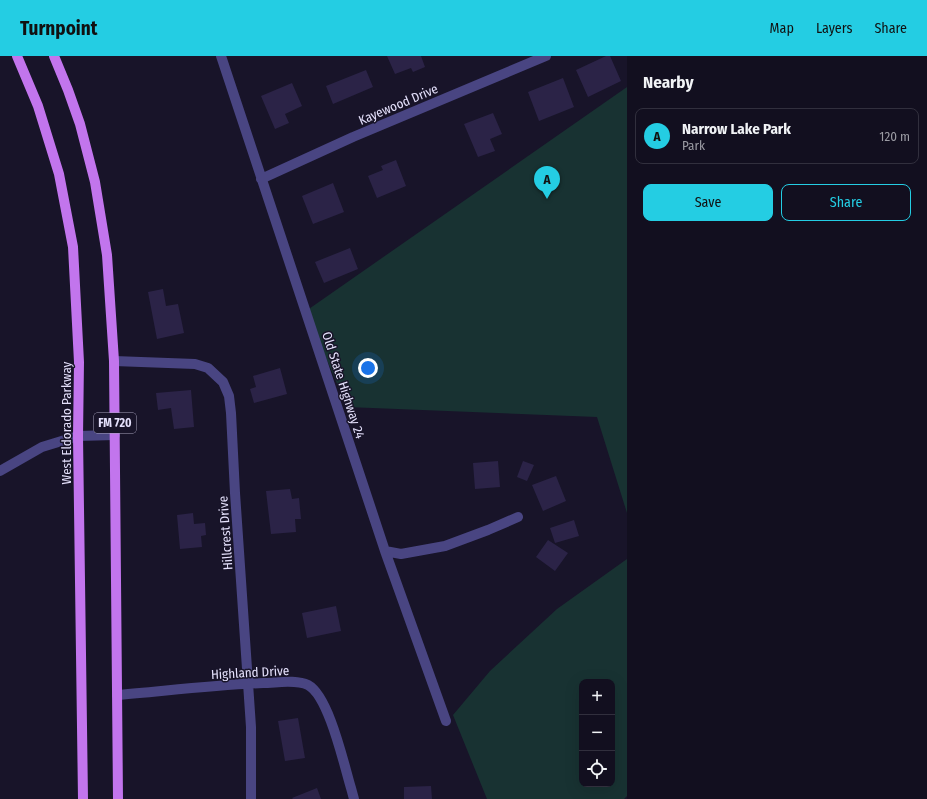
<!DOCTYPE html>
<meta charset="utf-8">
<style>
:root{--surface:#120f1f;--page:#1b1828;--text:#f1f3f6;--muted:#9c9ca4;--line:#312f3d;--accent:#24cde3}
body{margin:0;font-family:"Fira Sans Condensed",sans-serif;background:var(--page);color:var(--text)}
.controls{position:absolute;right:12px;bottom:12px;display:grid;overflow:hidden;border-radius:8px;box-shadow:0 4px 16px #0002}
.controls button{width:36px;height:36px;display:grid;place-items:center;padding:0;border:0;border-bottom:1px solid var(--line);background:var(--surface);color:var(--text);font:20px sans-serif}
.you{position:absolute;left:368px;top:312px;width:14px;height:14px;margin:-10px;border:3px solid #fff;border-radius:50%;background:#1a73e8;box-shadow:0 0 0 6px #1a73e833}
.badge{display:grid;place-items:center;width:26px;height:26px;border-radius:50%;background:var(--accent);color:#111;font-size:13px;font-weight:700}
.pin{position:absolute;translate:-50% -33px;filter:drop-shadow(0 1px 2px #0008)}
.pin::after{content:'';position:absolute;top:21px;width:14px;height:12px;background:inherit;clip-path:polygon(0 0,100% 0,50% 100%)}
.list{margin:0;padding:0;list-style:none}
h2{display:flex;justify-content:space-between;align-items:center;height:52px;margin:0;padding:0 16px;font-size:17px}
h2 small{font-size:13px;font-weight:400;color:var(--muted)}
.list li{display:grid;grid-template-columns:26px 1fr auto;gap:12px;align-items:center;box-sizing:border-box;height:56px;margin:0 8px 8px;padding:0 8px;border:1px solid var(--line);border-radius:8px}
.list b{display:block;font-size:15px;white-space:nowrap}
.list p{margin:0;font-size:13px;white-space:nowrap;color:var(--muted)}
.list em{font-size:13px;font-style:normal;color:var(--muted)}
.actions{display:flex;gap:8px;padding:12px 16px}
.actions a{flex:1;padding:9px 0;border:1px solid var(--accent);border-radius:8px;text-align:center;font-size:14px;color:var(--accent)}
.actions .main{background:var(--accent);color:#111}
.icon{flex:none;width:22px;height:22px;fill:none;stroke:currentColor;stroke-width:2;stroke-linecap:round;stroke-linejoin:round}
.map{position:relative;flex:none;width:627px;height:743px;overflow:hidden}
header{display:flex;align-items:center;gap:24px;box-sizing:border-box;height:56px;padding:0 20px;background:var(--accent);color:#111}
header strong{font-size:19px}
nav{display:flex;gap:22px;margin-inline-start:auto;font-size:14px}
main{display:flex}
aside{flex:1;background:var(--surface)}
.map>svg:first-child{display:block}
.green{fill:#183232;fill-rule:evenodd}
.building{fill:#2b2347}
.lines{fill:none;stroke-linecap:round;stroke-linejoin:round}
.street{stroke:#494582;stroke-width:10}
.primary{stroke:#c275ed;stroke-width:10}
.labels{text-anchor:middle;stroke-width:3;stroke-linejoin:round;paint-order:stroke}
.shield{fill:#181429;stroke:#a7a3bc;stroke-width:1}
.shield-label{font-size:12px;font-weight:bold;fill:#e4e0fb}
.street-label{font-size:13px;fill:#e4e0fb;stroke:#181429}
</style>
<header>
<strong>Turnpoint</strong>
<nav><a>Map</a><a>Layers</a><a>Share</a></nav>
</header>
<main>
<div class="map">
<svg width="627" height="743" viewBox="0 0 627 743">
<rect width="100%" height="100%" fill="#181429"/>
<path class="green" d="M627 31V457L597 361 347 351 306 255Z
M627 503V740L624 743H487L453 659 490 615 557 553ZM582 626H612V728H582Z"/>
<path class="building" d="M387 0H421L425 11 413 16 411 12 395 18Z
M606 0H610L621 25 588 41 576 14Z
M366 14 373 31 333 48 326 30Z
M563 22 574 51 539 65 528 36Z
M292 27 302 50 285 58 289 67 275 73 261 40Z
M493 57 502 78 490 83 495 95 478 101 464 68Z
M396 104 406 130 377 142 368 120 383 114 381 110Z
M333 127 344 156 313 168 302 140Z
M350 192 358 213 324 227 315 206Z
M163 233 166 250 178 248 184 277 157 283 148 236Z
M280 312 287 338 254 347 250 333 256 331 253 320Z
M191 334 194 371 174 373 171 352 158 354 156 337Z
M498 405 500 431 475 433 473 407Z
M523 405 534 409 527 425 517 421Z
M556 420 566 445 543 455 532 429Z
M290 433 292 443 299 442 301 463H295L296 476 271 478 266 435Z
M193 457 194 468 205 467 206 479 201 480 202 491 180 493 177 459Z
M574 464 579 480 555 487 550 472Z
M548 484 568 497 555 515 536 501Z
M336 550 341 575 307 582 302 557Z
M298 662 305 702 285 705 278 665Z
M431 730 432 743H404V731Z
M317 732 321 743H293L292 742Z"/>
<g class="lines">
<path class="street" d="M221 0 385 495 446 665
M261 123 353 81 546 0
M114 305 195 308 208 312 223 326 229 340 231 357 235 437 251 671V743
M0 415 42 391 78 380 115 379
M385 495 401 498 445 490 488 474 518 461
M117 639C165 635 214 629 263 627 276 627 296 623 308 629 329 640 344 709 351 732L354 743"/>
<path class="primary" d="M17 0 38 50 59 118 73 191 79 306 78 380 83 743
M54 0 68 34 80 68 95 126 107 199 114 305 118 743"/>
</g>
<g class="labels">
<rect class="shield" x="94" y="357" width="42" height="20" rx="3"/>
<g class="shield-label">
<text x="115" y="371">FM 720</text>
</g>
<g class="street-label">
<text transform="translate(398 48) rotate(-23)" y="5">Kayewood Drive</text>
<text transform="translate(344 329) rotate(72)" y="5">Old State Highway 24</text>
<text transform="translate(66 367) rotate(-90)" y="5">West Eldorado Parkway</text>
<text transform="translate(225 477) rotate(-94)" y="5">Hillcrest Drive</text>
<text transform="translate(250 616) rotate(-3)" y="5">Highland Drive</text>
</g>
</g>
</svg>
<div class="controls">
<button>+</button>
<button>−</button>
<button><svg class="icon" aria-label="locate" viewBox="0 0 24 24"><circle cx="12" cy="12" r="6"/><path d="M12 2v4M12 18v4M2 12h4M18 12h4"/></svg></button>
</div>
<div class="you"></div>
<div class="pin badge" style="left:547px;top:143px">A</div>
</div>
<aside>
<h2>Nearby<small></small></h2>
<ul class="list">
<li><span class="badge">A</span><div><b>Narrow Lake Park</b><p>Park</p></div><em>120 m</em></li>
</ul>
<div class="actions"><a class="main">Save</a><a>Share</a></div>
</aside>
</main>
